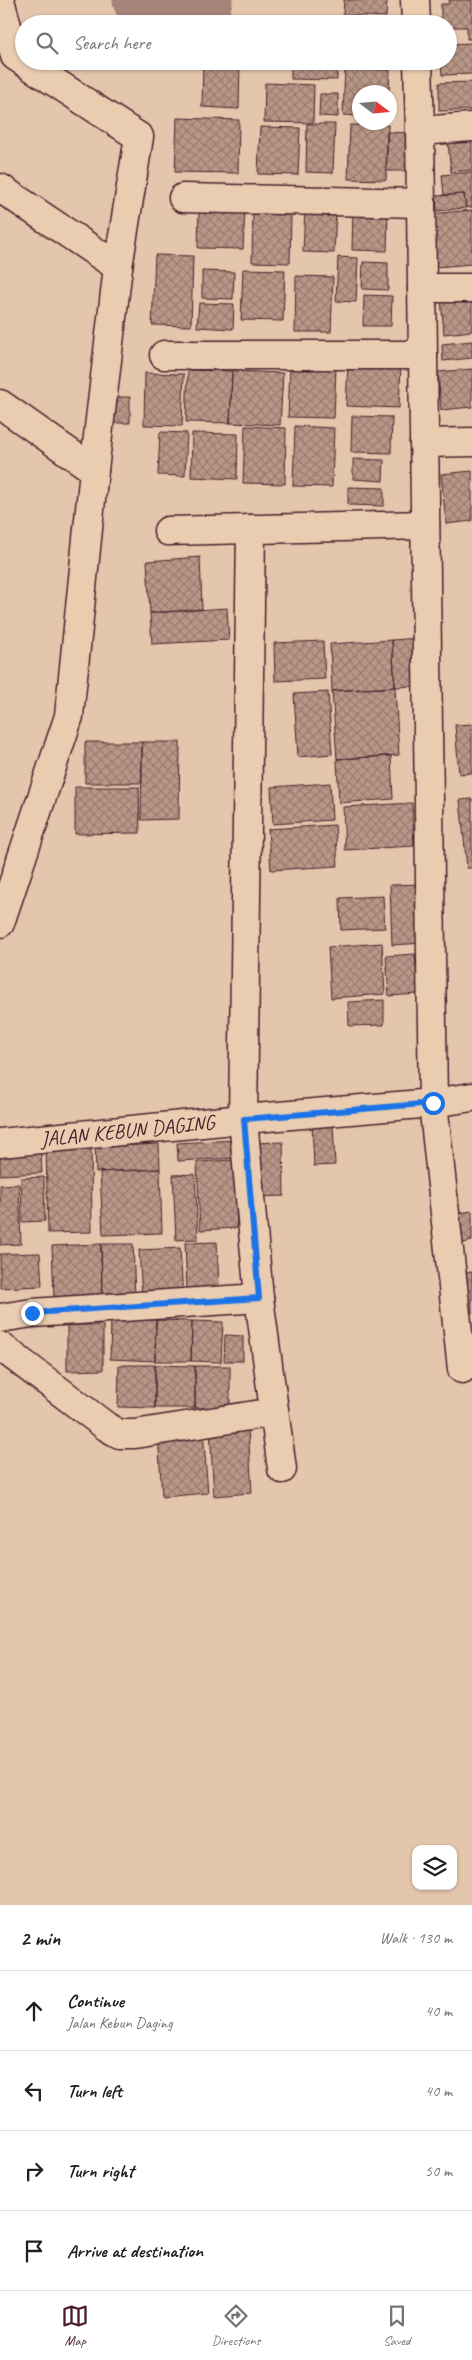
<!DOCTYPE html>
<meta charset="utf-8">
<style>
:root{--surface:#fff;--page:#f2f2f2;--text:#202124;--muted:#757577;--line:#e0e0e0;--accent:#4a1f2b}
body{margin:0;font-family:Caveat,sans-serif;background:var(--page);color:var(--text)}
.controls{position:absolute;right:15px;bottom:15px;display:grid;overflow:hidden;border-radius:10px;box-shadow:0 1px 4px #0004}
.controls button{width:45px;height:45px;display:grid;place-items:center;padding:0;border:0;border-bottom:1px solid var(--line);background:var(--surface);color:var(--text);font:25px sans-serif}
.compass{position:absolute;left:352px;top:85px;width:45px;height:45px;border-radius:50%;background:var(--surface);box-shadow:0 1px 4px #0004;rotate:106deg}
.stop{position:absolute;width:15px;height:15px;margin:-11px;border:4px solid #1a73e8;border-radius:50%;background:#fff}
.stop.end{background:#1a73e8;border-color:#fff;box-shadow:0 1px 5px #0008}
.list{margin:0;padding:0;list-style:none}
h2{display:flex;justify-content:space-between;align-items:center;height:65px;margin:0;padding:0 20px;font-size:21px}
h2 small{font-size:16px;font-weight:400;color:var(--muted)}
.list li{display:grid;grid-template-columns:32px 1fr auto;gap:15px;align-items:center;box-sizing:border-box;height:80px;padding:0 20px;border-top:1px solid var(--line)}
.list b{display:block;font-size:19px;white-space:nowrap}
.list p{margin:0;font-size:16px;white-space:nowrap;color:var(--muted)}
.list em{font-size:16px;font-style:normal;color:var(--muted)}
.icon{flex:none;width:28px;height:28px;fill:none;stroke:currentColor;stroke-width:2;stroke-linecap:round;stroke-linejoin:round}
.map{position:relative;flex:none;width:472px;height:1905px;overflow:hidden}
.search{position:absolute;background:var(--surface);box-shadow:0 1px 4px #0004;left:15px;right:15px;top:15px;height:55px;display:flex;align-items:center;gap:12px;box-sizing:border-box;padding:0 18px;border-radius:28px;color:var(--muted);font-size:19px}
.sheet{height:385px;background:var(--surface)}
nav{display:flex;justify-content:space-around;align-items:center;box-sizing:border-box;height:70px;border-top:1px solid var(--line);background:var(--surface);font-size:14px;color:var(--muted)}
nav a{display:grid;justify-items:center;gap:2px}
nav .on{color:var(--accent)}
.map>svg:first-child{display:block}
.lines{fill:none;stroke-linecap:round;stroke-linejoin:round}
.river{stroke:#a78479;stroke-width:55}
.building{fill:url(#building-cross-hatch);stroke:#4a1f2b}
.minor-casing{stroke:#4a1f2b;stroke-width:31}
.minor{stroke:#eacdb1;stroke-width:28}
.route{stroke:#1a73e8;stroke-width:6}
.labels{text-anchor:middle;stroke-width:4;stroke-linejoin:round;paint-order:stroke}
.street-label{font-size:21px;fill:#4a1f2b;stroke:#eacdb1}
</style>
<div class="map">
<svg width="472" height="1905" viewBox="0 0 472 1905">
<defs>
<pattern id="building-cross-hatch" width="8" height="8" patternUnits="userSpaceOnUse" patternTransform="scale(1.25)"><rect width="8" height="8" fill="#b99787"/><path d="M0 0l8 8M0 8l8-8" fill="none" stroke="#987b6f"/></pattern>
</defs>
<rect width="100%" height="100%" fill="#e4c6ac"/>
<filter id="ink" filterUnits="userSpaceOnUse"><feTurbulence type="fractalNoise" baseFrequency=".02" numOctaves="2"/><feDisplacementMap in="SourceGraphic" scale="10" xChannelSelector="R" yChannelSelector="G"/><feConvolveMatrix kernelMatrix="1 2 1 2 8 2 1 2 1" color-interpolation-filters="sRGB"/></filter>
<g filter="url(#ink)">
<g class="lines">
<path class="river" d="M140 0 153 9 205 0"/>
</g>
<path class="building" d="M344 0H387L386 17 343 15Z
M449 0H472V39H467V27H448V24H441V4H449Z
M472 43V74L442 75 441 61H448V44Z
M203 61H240L239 109 202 107Z
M291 61H337V80L291 79Z
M345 69 390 70 389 92H360V116L343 115Z
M472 82V110L439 111V83Z
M265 83 314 85 313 123 264 122Z
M320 94H338V117L319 116Z
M177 118 239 120 238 173 175 172Z
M307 124H335L333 173 306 172Z
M350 125H388L386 180 348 179Z
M260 127 300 128 298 175 258 174Z
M387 132 411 133 410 171H386Z
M472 141V170L451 172 448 143Z
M472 172V207L466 208 464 194 444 195 442 175Z
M464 194 466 208 437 211 436 196Z
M305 208 336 209 334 253 303 252Z
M199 209 245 210 243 249 198 248Z
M353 209 388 210 387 251 352 250Z
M472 210V264L436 267 431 214Z
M253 211 291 212 290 263 252 262Z
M155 255 193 256 191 326 152 325Z
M338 257 358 258 356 302 336 301Z
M363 262 388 263V290L362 289Z
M243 269 285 270 283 321 241 320Z
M202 271 234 272 233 299 202 298Z
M296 276 333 277 331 332H295Z
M364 295 392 296 391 326H363Z
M472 295V331L444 334 441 298Z
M199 303 234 304 233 329 197 327Z
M472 341V358L443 361 442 344Z
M348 363 401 365 399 408 346 406Z
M290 366 336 367 334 418 288 417Z
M472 369V407L441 410 438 372Z
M188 370 232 371 230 423 186 422Z
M232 371 283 373 280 425 230 423Z
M145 373 184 374 182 426 144 425Z
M111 397H130V423H110Z
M352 416 392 417 391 453 351 452Z
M245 426 286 428 285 484 243 483Z
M295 426 334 428 332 487 293 486Z
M160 432 187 433 185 476 158 475Z
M192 433 238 434 237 479 191 477Z
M353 459 384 460 383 481 353 479Z
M472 471V521L446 524 441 474Z
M348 487 384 488V506L348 505Z
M200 557 202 609 150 613 147 561Z
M227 608 229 640 152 644 150 613Z
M418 638 420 686 395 687 392 640Z
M392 640 395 687 332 691 330 644Z
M323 641 325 679 275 681 274 643Z
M395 687 399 755 337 759 332 691Z
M328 692 332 754 298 757 294 694Z
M472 724V773L459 774 455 725Z
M85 742H142V783H85Z
M142 742H180L179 819 141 820Z
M391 756 393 799 339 803 337 759Z
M330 783 332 820 273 824 271 787Z
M75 787H139L140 833 75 834Z
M472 799V868H467L460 800Z
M412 803 414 846 345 850 343 807Z
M335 825 338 866 271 870 268 829Z
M423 884 425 943 392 945 390 885Z
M383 896 385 928 341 930 340 898Z
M382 943 385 994 331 998 328 947Z
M415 954 418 994 389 996 386 956Z
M384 1000V1025L349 1026 348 1002Z
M333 1123 335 1165 314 1166 312 1124Z
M237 1140 238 1158 178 1161 177 1143Z
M283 1142 284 1196 252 1197 250 1143Z
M159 1144 160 1169 96 1172 95 1147Z
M91 1146 92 1232 48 1233 46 1147Z
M41 1153 42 1173 0 1175V1155Z
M234 1160 237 1228 200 1230 197 1162Z
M160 1169 162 1233 103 1235 100 1172Z
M195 1174 198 1239 176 1240 173 1175Z
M44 1177 45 1221 22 1222 21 1178Z
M19 1184 21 1244 0 1245V1185Z
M472 1211V1241L458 1244 453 1214Z
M217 1242 219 1287 187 1289 185 1243Z
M101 1244 102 1298 54 1299 52 1246Z
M101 1244H133L135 1298H102Z
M180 1248 183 1296 142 1298 139 1250Z
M40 1253 42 1286 0 1288V1254Z
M472 1272V1313H468L460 1274Z
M111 1319 156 1320 155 1361 110 1359Z
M156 1320 192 1321 191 1361H155Z
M192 1321 223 1322 221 1362 191 1361Z
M67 1325H103V1370L67 1371Z
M225 1335 243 1336V1361H224Z
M119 1365H155V1408L118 1407Z
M155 1365 195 1366V1408H155Z
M195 1366H230V1408H195Z
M248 1428 252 1493 214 1496 210 1430Z
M203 1431 208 1493 162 1497 158 1434Z"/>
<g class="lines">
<defs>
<g id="minor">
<path d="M0 0 15 56 139 137 118 267"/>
<path d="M415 0 416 24"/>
<path d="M418 61 420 131 433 1103 462 1369"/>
<path d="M420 131 472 127"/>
<path d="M0 188 118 267 94 470"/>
<path d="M183 198 421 203"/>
<path d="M422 288H472"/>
<path d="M164 355H423"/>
<path d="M0 404 94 470 69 716 0 923"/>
<path d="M424 443 472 442"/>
<path d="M168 531 425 525"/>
<path id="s1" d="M0 1143 243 1119 433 1103 472 1097"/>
<path d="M259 1298 282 1469"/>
<path d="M0 1318 32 1313 259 1298 243 1119 251 529"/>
<path d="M0 1346 107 1427 119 1434H135L274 1412"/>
</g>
</defs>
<use href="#minor" class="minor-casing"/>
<use href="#minor" class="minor"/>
</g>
</g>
<g class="lines" filter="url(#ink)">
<path class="route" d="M32 1313 259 1298 244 1119 433 1103"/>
</g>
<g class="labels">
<g class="street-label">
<text dy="7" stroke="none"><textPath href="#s1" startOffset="128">JALAN KEBUN DAGING</textPath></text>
</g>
</g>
</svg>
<div class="controls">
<button><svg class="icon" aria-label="layers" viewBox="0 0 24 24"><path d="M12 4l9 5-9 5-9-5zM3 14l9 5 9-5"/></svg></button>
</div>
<svg class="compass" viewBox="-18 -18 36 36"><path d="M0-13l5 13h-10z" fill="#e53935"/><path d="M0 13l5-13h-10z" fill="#757577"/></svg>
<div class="stop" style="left:433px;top:1103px"></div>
<div class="stop end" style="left:32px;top:1313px"></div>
<div class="search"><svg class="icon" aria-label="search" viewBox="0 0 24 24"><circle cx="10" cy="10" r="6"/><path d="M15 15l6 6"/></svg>Search here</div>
</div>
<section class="sheet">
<h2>2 min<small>Walk · 130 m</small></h2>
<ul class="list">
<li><svg class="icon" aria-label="ahead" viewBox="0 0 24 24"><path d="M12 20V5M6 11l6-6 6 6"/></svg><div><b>Continue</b><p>Jalan Kebun Daging</p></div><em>40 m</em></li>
<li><svg class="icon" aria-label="left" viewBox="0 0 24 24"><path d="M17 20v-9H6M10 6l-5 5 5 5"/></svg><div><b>Turn left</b></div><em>40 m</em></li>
<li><svg class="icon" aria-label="right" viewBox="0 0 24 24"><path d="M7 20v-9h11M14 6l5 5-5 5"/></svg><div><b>Turn right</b></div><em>50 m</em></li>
<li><svg class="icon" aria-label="arrive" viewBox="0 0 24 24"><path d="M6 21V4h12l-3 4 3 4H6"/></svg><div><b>Arrive at destination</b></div></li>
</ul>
</section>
<nav>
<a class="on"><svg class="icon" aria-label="map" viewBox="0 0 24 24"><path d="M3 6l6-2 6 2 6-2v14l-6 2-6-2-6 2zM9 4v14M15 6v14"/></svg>Map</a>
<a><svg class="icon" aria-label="directions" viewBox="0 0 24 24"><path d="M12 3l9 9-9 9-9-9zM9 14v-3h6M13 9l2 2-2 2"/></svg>Directions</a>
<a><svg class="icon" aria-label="saved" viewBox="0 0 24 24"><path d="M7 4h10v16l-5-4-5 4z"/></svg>Saved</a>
</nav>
